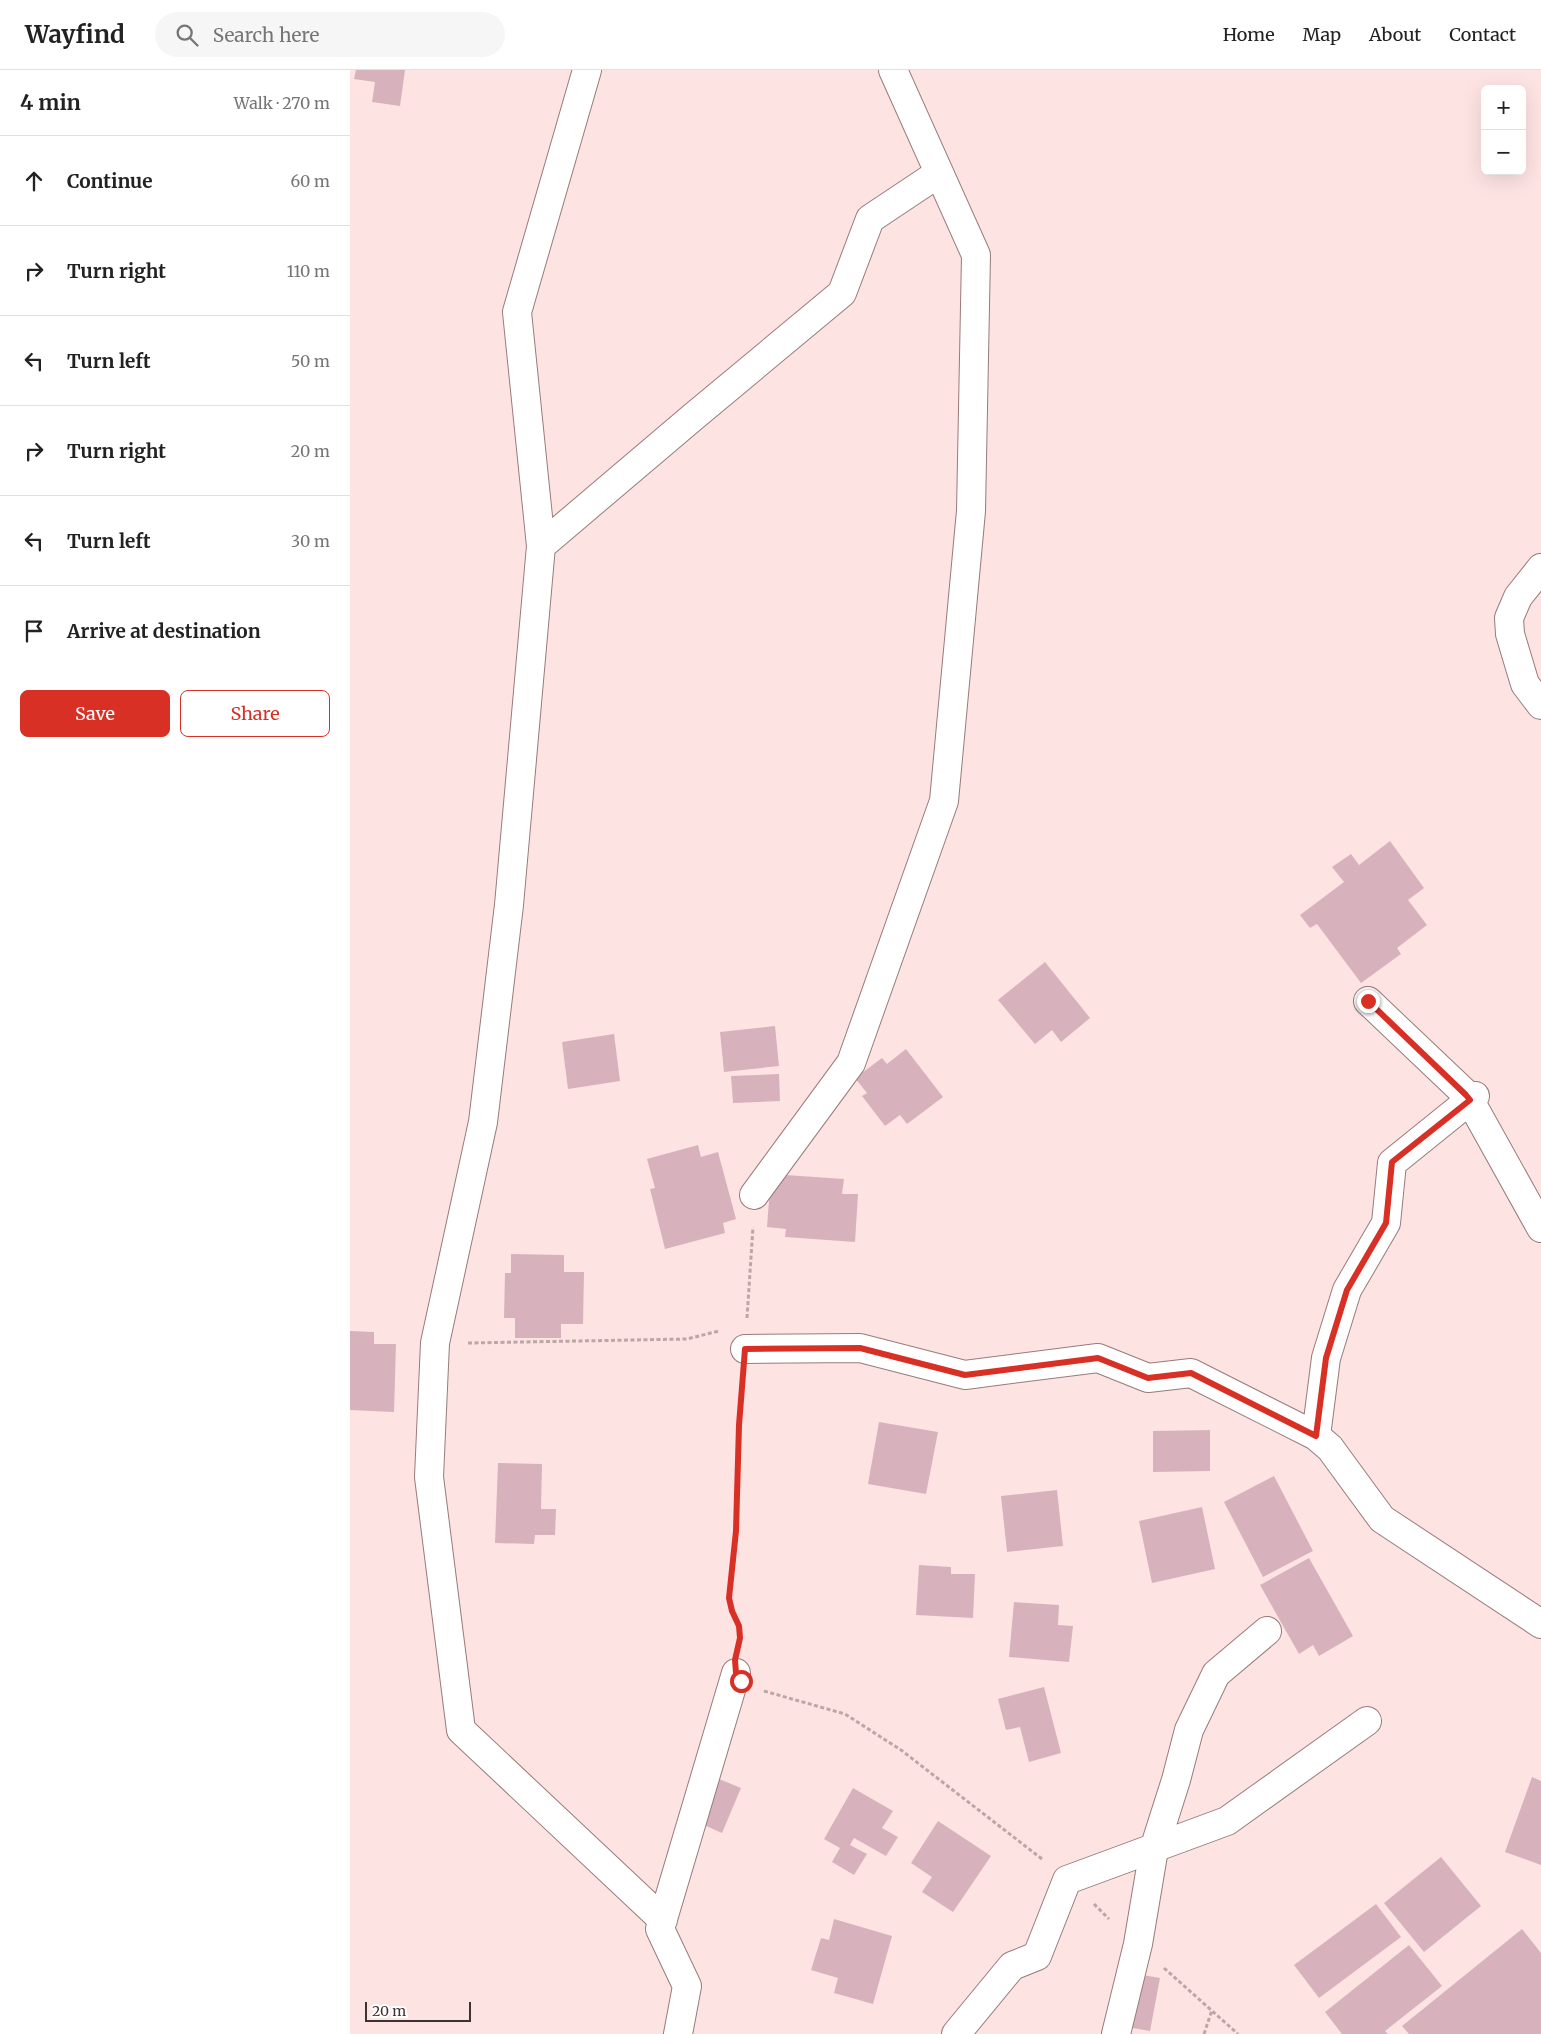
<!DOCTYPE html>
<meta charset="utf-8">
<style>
:root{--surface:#fff;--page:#f6f6f6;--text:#222;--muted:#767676;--line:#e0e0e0;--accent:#d93025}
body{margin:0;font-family:Merriweather,serif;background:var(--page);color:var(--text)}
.controls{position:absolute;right:15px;top:15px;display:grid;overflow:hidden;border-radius:8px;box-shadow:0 5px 20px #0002}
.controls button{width:45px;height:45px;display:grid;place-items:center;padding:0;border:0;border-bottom:1px solid var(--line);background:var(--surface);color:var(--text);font:25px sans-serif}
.scale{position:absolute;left:15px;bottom:12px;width:106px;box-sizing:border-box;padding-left:5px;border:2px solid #3e3131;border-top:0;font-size:14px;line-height:18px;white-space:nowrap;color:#3e3131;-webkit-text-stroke:4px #fff;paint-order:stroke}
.stop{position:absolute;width:15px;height:15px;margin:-11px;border:4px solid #d93025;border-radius:50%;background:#fff}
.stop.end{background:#d93025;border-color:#fff;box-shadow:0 1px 5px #0008}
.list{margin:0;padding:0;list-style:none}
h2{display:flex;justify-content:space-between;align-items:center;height:65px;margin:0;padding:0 20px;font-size:21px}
h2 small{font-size:16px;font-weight:400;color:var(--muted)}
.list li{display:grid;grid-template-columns:32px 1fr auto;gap:15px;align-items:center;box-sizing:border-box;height:90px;padding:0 20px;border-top:1px solid var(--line)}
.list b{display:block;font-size:19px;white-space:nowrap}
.list em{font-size:16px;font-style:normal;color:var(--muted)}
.actions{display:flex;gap:10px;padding:15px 20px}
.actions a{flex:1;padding:11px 0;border:1px solid var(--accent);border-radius:8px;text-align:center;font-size:18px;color:var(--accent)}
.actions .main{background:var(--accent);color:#fff}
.icon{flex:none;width:28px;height:28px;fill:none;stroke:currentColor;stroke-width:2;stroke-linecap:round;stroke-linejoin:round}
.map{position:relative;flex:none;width:1191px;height:1964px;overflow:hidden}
header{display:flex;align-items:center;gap:30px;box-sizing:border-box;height:70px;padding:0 25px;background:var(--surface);border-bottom:1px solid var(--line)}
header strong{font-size:24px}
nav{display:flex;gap:28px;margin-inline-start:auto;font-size:18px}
.search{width:350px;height:45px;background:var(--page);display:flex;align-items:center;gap:12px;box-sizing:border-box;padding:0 18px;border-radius:28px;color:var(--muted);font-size:19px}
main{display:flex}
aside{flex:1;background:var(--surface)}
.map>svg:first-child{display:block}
.building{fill:#d7b2bd}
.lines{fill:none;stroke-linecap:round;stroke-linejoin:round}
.street-casing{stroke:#987b7a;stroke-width:30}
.path{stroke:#bca6a6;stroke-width:3;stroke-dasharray:4 2.5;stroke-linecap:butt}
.street{stroke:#fff;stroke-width:28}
.route{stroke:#d93025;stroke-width:6}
</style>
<header>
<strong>Wayfind</strong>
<div class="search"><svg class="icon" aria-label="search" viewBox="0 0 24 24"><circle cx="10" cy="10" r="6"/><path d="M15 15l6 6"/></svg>Search here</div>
<nav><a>Home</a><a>Map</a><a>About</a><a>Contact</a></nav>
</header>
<main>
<aside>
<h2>4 min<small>Walk · 270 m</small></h2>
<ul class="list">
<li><svg class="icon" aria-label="ahead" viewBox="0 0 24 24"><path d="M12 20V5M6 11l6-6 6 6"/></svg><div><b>Continue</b></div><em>60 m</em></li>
<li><svg class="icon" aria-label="right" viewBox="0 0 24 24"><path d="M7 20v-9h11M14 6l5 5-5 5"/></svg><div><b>Turn right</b></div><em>110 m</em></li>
<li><svg class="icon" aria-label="left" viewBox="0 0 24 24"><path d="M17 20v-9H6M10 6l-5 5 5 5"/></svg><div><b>Turn left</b></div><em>50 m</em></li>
<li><svg class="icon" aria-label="right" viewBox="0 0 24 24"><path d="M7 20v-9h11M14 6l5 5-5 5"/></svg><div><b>Turn right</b></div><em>20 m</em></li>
<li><svg class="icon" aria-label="left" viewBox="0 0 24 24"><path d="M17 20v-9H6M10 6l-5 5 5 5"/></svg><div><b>Turn left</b></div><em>30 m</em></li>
<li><svg class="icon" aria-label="arrive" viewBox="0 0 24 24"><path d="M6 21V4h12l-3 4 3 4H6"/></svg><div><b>Arrive at destination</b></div></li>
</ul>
<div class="actions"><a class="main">Save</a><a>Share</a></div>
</aside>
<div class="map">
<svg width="1191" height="1964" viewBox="0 0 1191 1964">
<rect width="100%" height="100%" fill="#fee3e3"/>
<path class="building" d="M6 0H55L50 36 22 32 25 12 4 9Z
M1040 771 1074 818 1058 830 1077 855 1047 878 1051 884 1011 913 967 854 960 858 950 845 994 812 982 797 1001 784 1009 795Z
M695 892 740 948 711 972 702 960 685 974 648 930Z
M425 956 429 996 374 1002 370 962Z
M264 964 270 1011 218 1019 212 972Z
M556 979 593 1027 557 1054 550 1045 535 1056 512 1026 517 1023 505 1008 532 988 537 994Z
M429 1004 430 1031 383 1033 381 1006Z
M348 1075 351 1087 368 1082 386 1149 373 1153 375 1163 315 1179 300 1119 305 1118 297 1089Z
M421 1104 494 1109 492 1124H508L505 1172 435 1167 436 1159 417 1157Z
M161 1184 214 1185V1202H234L233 1254H211V1268H165V1248H154L155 1203H161Z
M0 1261 24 1262V1274H46L44 1342 0 1340Z
M529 1352 588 1362 576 1424 518 1414Z
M860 1360V1401L803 1402V1361Z
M148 1393 192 1394 191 1439H206L205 1465H185L184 1474 145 1473Z
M924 1406 963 1481 913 1507 874 1432Z
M707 1420 713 1476 657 1482 651 1426Z
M852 1437 865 1499 802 1513 789 1451Z
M959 1488 1003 1566 969 1586 963 1575 949 1584 910 1515Z
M569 1495 601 1497V1504H625L623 1548 566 1545Z
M664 1532 709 1535 708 1555 723 1556 719 1592 659 1587Z
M694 1617 711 1683 679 1692 670 1657 656 1660 648 1629Z
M364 1707 391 1718 372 1763 345 1751Z
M1182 1707 1191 1711V1795L1155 1782Z
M503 1718 543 1741 532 1758 548 1767 536 1786 504 1768 500 1775 517 1784 504 1805 482 1792 490 1778 474 1769Z
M588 1751 641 1786 603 1842 572 1822 582 1807 561 1793Z
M1091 1787 1131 1836 1074 1882 1034 1833Z
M1026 1834 1051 1867 969 1928 944 1895Z
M484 1849 542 1866 523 1934 484 1923 488 1908 461 1900 471 1868 479 1870Z
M1172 1859 1191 1883V1964H1059L1052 1956Z
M1059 1875 1092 1916 1035 1961 1038 1964H992L975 1942Z
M787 1904 810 1908 800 1961 777 1957Z"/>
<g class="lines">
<defs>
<path id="street" d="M191 476 167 242 237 0
M1191 498 1168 527 1159 548 1160 564 1175 614 1191 635
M1018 931 1117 1025 1191 1158
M1125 1026 1042 1093 1036 1153 997 1220 976 1288 966 1366 980 1378 1032 1449 1191 1554
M404 1125 501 993 594 731 621 441 626 185 543 0
M395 1279 510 1278 615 1305 748 1288 798 1308 841 1303 966 1366
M313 1850 111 1660 79 1407 85 1273 133 1052 159 835 191 476 343 347 492 223 520 149 589 103
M328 1964 337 1916 310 1859 386 1603
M606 1964 662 1896 687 1886 717 1810 877 1751 1017 1651
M766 1964 788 1874 804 1779 826 1710 839 1660 866 1604 917 1561"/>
</defs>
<use href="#street" class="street-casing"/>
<path class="path" d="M397 1248 403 1157
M118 1273 337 1269 369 1261
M389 1572V1556L382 1541 379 1528 386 1461 389 1355 393 1311
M414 1621 495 1644 551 1680 692 1789
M744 1834 759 1849
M814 1898 888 1964
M854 1964 862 1940"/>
<use href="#street" class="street"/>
</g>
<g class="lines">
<path class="route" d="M391 1611 386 1603 385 1590 390 1568 389 1556 382 1541 379 1528 386 1461 389 1355 395 1279 510 1278 615 1305 748 1288 798 1308 841 1303 966 1366 976 1288 997 1220 1036 1153 1042 1092 1120 1030 1116 1025 1018 931"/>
</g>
</svg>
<div class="controls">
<button>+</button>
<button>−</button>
</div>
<div class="scale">20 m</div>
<div class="stop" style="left:391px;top:1611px"></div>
<div class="stop end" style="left:1018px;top:931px"></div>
</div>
</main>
